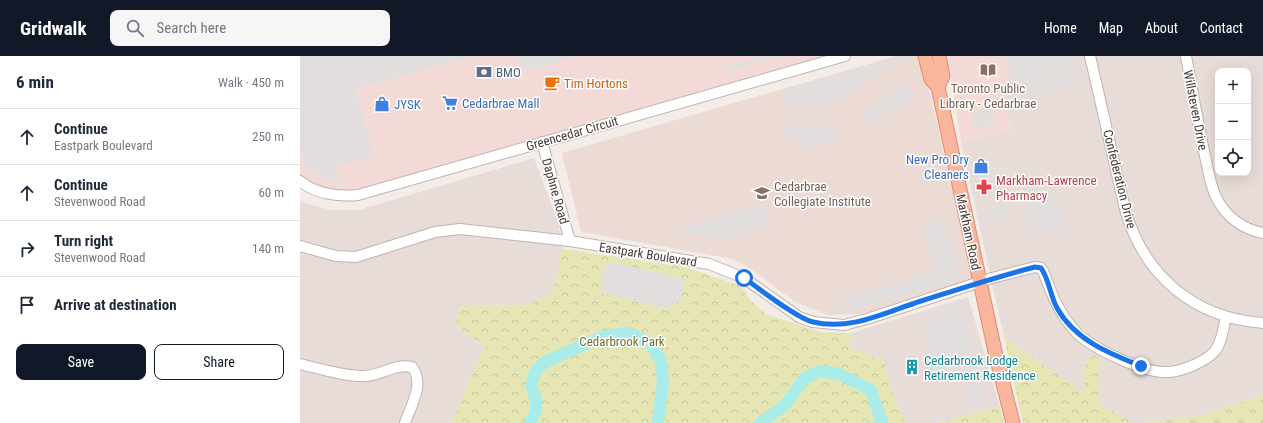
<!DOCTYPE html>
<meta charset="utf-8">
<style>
:root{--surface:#fff;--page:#f6f6f7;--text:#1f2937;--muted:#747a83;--line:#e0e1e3;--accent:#111827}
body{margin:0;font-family:"Roboto Condensed",sans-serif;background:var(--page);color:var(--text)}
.controls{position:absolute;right:12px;top:12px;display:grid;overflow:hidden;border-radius:8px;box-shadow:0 4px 16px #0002}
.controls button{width:36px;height:36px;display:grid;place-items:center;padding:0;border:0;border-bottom:1px solid var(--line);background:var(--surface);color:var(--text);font:20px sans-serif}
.stop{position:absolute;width:12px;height:12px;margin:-9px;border:3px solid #1a73e8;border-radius:50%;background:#fff}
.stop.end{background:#1a73e8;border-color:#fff;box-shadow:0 1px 4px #0008}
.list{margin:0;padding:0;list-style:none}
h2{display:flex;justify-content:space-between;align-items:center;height:52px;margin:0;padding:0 16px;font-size:17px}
h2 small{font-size:13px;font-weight:400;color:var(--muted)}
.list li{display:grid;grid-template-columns:26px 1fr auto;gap:12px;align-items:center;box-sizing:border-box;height:56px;padding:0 16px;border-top:1px solid var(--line)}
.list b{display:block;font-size:15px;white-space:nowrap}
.list p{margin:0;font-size:13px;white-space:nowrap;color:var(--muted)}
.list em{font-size:13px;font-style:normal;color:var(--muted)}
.actions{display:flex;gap:8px;padding:12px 16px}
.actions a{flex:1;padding:9px 0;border:1px solid var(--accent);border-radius:8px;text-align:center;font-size:14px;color:var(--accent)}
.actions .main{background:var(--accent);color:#fff}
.icon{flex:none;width:22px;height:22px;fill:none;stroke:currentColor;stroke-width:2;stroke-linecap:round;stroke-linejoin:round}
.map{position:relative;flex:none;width:963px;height:367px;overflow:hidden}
header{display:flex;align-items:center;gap:24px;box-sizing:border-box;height:56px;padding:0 20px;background:var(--accent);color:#fff}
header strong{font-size:19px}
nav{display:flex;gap:22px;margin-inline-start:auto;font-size:14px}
.search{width:280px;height:36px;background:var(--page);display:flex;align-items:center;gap:10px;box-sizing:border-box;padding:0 14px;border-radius:8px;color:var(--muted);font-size:15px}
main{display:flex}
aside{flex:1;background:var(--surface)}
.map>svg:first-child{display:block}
.residential{fill:#e8dcd8;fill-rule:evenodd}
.commercial{fill:#f4dad6}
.education{fill:#ecdbd4}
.grass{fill:url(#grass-tufts)}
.park{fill:url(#park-crowns)}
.parking{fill:#e3dede}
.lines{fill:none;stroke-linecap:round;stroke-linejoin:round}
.river{stroke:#a9edeb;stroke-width:12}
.minor-casing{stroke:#c2b3af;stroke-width:12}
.major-casing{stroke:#de8a6d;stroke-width:15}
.minor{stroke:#fff;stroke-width:10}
.major{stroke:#f9b69d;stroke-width:13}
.route{stroke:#1a73e8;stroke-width:5}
.labels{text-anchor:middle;stroke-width:3;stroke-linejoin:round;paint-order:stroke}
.service-label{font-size:13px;fill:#4e5e75;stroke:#fff;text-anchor:start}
.food-label{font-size:13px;fill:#c56008;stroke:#fff;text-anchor:start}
.education-label{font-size:13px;fill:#785e54;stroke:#fff}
.shop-label{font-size:13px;fill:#366cbe;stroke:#fff;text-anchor:start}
.street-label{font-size:13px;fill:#473a38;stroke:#fff}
.health-label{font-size:13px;fill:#be3a42;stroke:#fff;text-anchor:start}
.park-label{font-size:13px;fill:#6a772d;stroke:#fff}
.culture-label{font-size:13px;fill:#0d838f;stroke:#fff;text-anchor:start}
</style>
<header>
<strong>Gridwalk</strong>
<div class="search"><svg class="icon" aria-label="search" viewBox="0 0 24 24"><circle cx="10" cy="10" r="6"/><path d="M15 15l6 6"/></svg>Search here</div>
<nav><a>Home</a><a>Map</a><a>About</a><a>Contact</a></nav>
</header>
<main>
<aside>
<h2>6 min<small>Walk · 450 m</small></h2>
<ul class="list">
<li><svg class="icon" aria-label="ahead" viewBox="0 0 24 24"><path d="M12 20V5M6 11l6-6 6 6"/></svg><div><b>Continue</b><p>Eastpark Boulevard</p></div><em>250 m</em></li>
<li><svg class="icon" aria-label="ahead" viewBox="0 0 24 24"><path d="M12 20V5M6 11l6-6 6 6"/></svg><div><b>Continue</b><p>Stevenwood Road</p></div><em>60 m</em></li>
<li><svg class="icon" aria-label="right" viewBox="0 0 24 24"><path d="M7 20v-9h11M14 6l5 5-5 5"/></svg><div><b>Turn right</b><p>Stevenwood Road</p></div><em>140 m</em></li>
<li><svg class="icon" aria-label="arrive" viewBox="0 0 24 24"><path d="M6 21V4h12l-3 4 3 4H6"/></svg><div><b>Arrive at destination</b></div></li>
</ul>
<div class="actions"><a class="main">Save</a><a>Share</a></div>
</aside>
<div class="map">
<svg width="963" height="367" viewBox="0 0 963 367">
<defs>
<pattern id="grass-tufts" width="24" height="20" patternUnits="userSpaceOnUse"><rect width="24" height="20" fill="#e5e6b4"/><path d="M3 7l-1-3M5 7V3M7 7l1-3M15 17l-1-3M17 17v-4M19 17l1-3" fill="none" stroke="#c6c69c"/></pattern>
<pattern id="park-crowns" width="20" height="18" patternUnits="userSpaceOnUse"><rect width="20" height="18" fill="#e5e6b4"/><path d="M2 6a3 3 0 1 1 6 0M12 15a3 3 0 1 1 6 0" fill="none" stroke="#c6c69c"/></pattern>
</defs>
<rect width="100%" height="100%" fill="#f4ece9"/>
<path class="residential" d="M704 0H963V339L903 359 847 367H833L800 348 704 282 661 86 712 74 703 38 711 36ZM918 15H948V117H918Z
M234 102 258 167 263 193 253 239 224 249 159 250 156 270 185 290 151 367H0V143L5 147 30 154H59Z
M668 241 700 351 639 367H605L585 317 550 292 551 277Z"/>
<path class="commercial" d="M0 0H545L46 140 0 125Z
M648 0H704L711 37 703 39 712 74 661 86Z"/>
<path class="education" d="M596 0H620L629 33 673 223 562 258 528 259 495 246 451 213 433 203 281 176 262 97Z"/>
<path class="grass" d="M963 339V367H847L903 359Z"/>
<path class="park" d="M263 193 385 211 441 230 449 243 466 258 520 276 551 277 550 292 586 306 585 317 605 367H151L185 290 156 270 159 250 224 249 252 239Z
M704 282 785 337 784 311 793 299 800 303V348L833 367H723Z
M700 351 704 367H639Z"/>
<path class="parking" d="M0 0H173L55 33 75 100 36 111 40 128 22 122 6 112 0 92Z
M218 0H279L223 16Z
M463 0H482L425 17 423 12Z
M602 0H609L535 47 484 48 483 34Z
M708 0H777L781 13 717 31Z
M775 19 777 29 723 42 724 44 716 46 718 55 712 56 708 41 714 39 713 34Z
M606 26 617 41 592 58 589 55 571 68 563 56Z
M691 52 695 68 677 73 675 67H672L671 57Z
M483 69 533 70 537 85 502 93 499 82 483 80Z
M747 123 752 145 759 143 765 172 729 180 719 133 731 130V127Z
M465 148 471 174H448L449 182 407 181V176L386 181 383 171Z
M706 148 709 161 689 166 686 153Z
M642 163 662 223 561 252 544 255 532 254 543 243 616 221 633 212 623 169Z
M312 206 386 224 380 244 368 253 302 237 301 222 305 212Z
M655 247 657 254 664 252 673 308H675L684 348 670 352 662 318 626 326 623 311 629 285 623 263 635 259 633 255Z"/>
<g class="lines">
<path class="river" d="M230 367 236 355V344L231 330 236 314 245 306 304 280 330 277 349 287 360 302 363 326 358 367
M460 367 484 350 505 322 520 315 539 318 571 334 582 367"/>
<defs>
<path id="minor" d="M790 0 825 153C844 220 894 262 963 267
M886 0C892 33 898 67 905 100 908 113 910 128 916 141 925 160 942 173 963 177
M242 86 270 185
M0 125C15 138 39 141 58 139L545 0
M0 190 36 200 56 201 135 176 160 173 270 185 409 208 444 222 499 261 513 266 544 269 567 263 692 222 735 211 741 212 743 215C752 239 759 258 776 276 791 292 843 316 864 316 879 317 905 306 914 296 922 288 923 272 926 261
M0 308C21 313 43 320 64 320 81 320 95 307 112 311 125 327 111 350 105 367"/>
<path id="major" d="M625 0 631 23 638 31 696 300 713 367
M638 31 643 20 639 0"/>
</defs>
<use href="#minor" class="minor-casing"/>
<use href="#major" class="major-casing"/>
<use href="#minor" class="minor"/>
<use href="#major" class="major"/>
</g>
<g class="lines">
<path class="route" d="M444 222C460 233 496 262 513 266 551 275 586 256 621 245 659 233 696 221 735 211L741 212C749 223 750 239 757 252 775 284 808 297 841 310"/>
</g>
<defs>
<symbol id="library-bare" viewBox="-9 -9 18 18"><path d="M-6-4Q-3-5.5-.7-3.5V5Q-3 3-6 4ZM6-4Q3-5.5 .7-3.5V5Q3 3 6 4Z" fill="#8d6e63" stroke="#fff" stroke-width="2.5" paint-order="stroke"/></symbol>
<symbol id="bank-bare" viewBox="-9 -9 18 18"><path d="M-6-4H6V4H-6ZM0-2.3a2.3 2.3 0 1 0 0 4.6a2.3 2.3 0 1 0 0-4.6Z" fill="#5c6f8a" stroke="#fff" stroke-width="2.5" paint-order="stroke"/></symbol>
<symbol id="cafe-bare" viewBox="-9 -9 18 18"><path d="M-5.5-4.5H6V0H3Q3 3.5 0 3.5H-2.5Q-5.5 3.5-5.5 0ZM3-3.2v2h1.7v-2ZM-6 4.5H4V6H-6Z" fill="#e8710a" stroke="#fff" stroke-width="2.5" paint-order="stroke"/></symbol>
<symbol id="supermarket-bare" viewBox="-9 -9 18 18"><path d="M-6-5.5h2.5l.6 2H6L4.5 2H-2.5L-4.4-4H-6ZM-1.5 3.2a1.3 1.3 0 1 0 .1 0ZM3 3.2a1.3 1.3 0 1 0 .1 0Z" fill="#3f7fe0" stroke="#fff" stroke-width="2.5" paint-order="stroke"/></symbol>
<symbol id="shop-bare" viewBox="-9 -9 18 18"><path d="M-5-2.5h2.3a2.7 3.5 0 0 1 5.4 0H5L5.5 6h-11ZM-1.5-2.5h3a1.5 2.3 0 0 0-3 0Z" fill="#3f7fe0" stroke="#fff" stroke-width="2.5" paint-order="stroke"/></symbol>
<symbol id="pharmacy-bare" viewBox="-9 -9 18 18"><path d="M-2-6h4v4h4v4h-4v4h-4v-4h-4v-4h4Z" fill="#e0444e" stroke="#fff" stroke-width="2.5" paint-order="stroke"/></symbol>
<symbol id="school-bare" viewBox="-9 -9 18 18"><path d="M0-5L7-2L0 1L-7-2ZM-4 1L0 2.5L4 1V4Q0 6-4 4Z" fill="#8d6e63" stroke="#fff" stroke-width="2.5" paint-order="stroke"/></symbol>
<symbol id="building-bare" viewBox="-9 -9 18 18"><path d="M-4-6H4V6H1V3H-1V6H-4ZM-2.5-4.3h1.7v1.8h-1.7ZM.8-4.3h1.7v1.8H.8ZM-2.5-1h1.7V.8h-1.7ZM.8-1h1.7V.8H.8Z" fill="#0f9aa8" stroke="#fff" stroke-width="2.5" paint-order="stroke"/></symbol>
</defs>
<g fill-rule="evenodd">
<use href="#library-bare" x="677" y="3" width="22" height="22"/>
<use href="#bank-bare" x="173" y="5" width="22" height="22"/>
<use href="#cafe-bare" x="241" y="16" width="22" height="22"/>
<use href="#supermarket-bare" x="139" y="36" width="22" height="22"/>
<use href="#shop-bare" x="71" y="37" width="22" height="22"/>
<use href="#shop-bare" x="670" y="99" width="22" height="22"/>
<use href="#pharmacy-bare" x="673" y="120" width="22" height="22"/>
<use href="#school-bare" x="451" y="126" width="22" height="22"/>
<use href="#building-bare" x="601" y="300" width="22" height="22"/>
</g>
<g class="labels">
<g class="service-label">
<text x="196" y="21">BMO</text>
</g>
<g class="food-label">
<text x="264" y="32">Tim Hortons</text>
</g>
<g class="education-label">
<text x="688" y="37">Toronto Public<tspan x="688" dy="15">Library - Cedarbrae</tspan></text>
<text x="474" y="135" text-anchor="start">Cedarbrae<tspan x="474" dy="15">Collegiate Institute</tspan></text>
</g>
<g class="shop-label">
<text x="162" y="52">Cedarbrae Mall</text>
<text x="94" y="53">JYSK</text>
<text x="669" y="108" text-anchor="end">New Pro Dry<tspan x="669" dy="15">Cleaners</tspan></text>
</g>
<g class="street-label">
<text transform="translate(896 54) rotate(79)" y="5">Willsteven Drive</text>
<text transform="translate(272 77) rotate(-16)" y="5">Greencedar Circuit</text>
<text transform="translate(820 123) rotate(76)" y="5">Confederation Drive</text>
<text transform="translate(256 135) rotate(74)" y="5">Daphne Road</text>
<text transform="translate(669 176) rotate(78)" y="5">Markham Road</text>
<text transform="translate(348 198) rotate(9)" y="5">Eastpark Boulevard</text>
</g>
<g class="health-label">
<text x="696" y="129">Markham-Lawrence<tspan x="696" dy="15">Pharmacy</tspan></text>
</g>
<g class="park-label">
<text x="322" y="290">Cedarbrook Park</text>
</g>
<g class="culture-label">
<text x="624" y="309">Cedarbrook Lodge<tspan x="624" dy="15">Retirement Residence</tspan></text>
</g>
</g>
</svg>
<div class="controls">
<button>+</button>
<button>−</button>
<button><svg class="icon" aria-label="locate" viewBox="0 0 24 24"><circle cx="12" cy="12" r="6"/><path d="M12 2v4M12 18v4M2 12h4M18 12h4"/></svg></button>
</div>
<div class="stop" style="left:444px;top:222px"></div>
<div class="stop end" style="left:841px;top:310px"></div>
</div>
</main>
